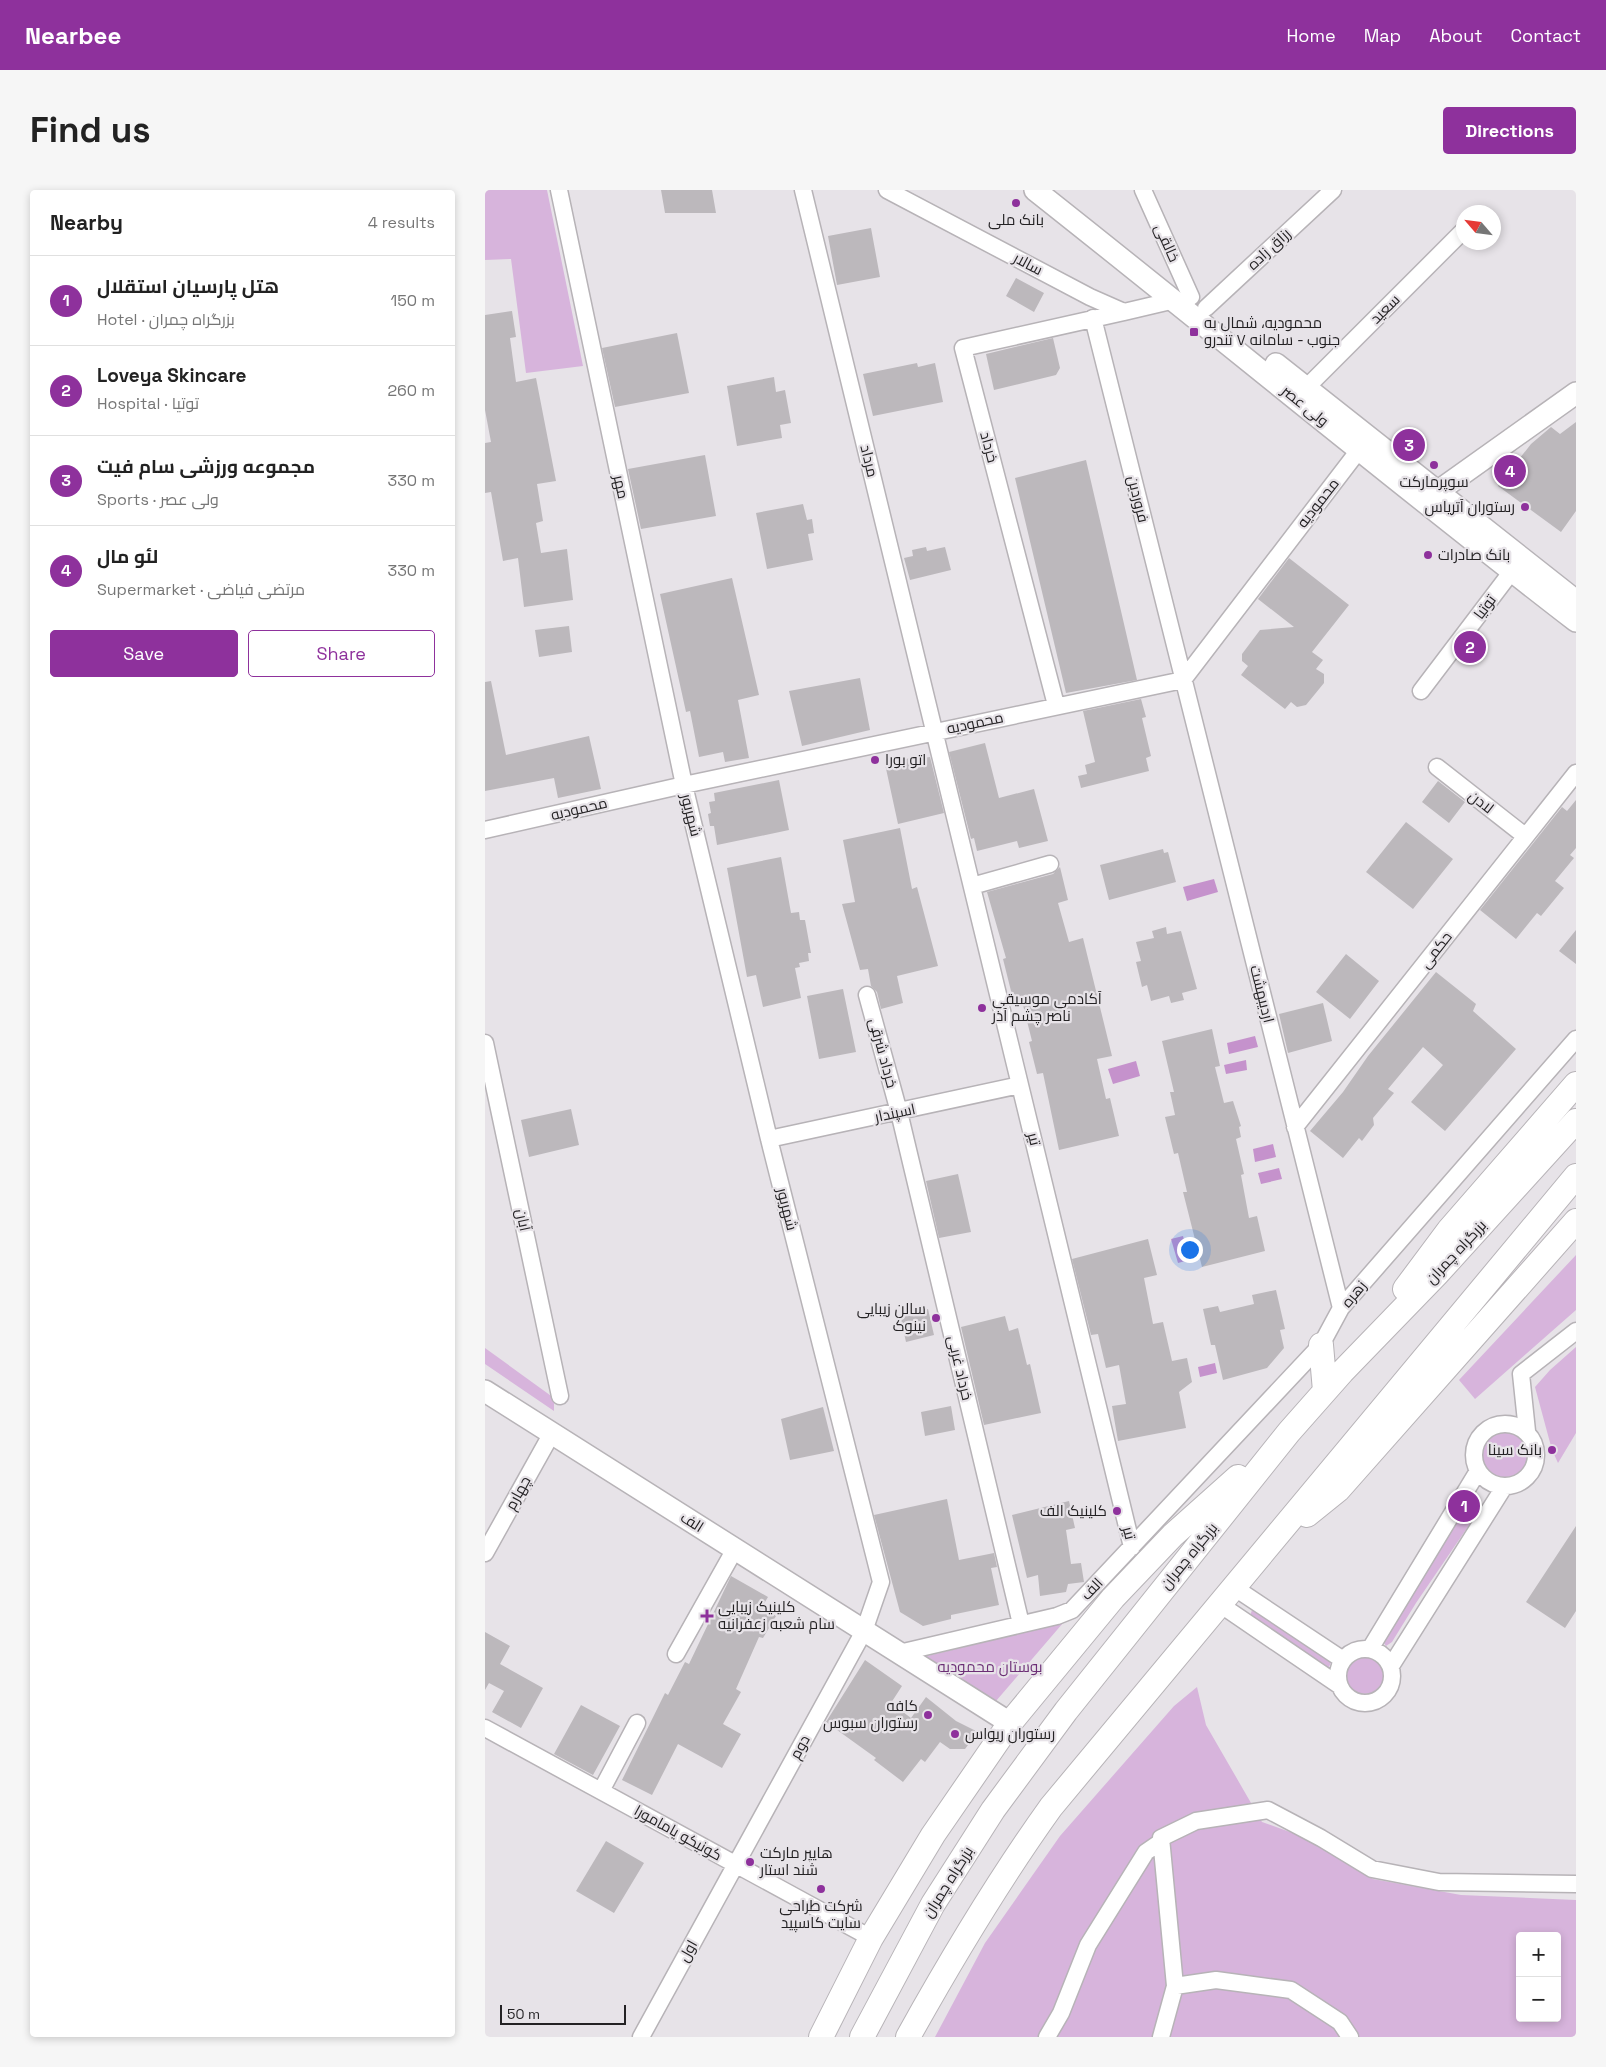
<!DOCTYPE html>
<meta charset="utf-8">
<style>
:root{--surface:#fff;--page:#f6f6f6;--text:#222;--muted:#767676;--line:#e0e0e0;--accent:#8e319c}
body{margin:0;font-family:"Space Grotesk",Cairo,sans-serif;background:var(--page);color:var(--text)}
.controls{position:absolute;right:15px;bottom:15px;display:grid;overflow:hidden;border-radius:5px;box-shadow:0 2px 8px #0003}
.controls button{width:45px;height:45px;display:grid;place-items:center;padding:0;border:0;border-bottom:1px solid var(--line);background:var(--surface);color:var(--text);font:25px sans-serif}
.compass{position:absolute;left:971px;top:15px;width:45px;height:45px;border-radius:50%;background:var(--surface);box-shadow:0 2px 8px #0003;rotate:298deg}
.scale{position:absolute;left:15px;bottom:12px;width:126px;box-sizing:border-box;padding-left:5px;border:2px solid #242224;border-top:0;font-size:14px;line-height:18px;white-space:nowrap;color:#242224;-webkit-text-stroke:4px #e7e3e8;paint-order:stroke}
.you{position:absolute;left:704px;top:1059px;width:18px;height:18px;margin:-12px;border:4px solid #fff;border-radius:50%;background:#1a73e8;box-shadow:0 0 0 8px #1a73e833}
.badge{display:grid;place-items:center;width:32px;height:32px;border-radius:50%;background:var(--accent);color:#fff;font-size:16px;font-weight:700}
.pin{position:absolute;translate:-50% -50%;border:2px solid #fff;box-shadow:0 1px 5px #0006}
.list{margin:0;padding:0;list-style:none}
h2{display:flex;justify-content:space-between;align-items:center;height:65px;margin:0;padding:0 20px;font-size:21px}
h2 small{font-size:16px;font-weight:400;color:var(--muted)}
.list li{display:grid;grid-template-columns:32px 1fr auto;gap:15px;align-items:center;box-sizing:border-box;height:90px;padding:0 20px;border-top:1px solid var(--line)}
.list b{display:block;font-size:19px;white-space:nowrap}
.list p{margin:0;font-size:16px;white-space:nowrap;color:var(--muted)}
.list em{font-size:16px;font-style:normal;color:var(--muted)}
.actions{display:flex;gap:10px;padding:15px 20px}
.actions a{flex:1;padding:11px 0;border:1px solid var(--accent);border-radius:5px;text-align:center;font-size:18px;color:var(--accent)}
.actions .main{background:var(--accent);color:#fff}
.map{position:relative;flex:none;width:1091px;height:1847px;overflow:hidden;border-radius:5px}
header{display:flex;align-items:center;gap:30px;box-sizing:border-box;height:70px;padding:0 25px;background:var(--accent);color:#fff}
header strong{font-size:24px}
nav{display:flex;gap:28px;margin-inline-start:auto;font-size:18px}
.intro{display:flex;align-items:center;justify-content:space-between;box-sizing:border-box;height:120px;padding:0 30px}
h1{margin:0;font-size:35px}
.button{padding:12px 22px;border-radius:5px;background:var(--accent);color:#fff;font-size:18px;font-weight:700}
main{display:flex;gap:30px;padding:0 30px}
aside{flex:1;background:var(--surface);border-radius:5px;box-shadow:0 2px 8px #0003}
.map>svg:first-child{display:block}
.green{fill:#d7b4dc;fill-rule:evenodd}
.water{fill:#c592cc}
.building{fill:#bcb8bc}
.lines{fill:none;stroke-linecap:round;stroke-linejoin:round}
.minor-casing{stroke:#b7b3b7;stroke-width:19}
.major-casing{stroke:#b7b3b7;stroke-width:24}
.highway-casing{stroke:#b7b3b7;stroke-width:26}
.minor{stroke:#fff;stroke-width:16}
.major{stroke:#fff;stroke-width:21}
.highway{stroke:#fff;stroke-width:24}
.poi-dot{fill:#8e319c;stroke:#e7e3e8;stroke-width:2}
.labels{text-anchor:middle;stroke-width:4.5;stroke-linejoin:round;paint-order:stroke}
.poi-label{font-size:15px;fill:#242224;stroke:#e7e3e8;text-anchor:start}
.street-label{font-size:15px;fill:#242224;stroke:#e7e3e8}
.park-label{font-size:15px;fill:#6c2f76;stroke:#e7e3e8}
</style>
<header>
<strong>Nearbee</strong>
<nav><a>Home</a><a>Map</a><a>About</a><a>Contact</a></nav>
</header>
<div class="intro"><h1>Find us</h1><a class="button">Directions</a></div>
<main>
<aside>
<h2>Nearby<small>4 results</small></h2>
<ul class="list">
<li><span class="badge">1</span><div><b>هتل پارسیان استقلال</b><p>Hotel · بزرگراه چمران</p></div><em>150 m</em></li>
<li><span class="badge">2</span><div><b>Loveya Skincare</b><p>Hospital · توتیا</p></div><em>260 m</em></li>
<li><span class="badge">3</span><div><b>مجموعه ورزشی سام فیت</b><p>Sports · ولی عصر</p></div><em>330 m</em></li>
<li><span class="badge">4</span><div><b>لئو مال</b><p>Supermarket · مرتضی فیاضی</p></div><em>330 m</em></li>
</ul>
<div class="actions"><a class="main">Save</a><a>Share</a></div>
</aside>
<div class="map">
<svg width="1091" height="1847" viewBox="0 0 1091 1847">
<rect width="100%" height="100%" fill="#e7e3e8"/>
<path class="green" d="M0 0H62L98 176 41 183 26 69 0 70Z
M1091 1065V1120L990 1209 974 1190Z
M1091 1157V1243L1073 1273 1067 1260 1050 1197 1065 1180Z
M0 1158 69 1208V1221L0 1174Z
M996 1265a23 23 0 1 1 46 0a23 23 0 1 1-46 0Z
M990 1311 995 1315V1319L931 1413 907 1452 901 1456 895 1447 984 1314Z
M771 1418 847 1470 844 1477 841 1478 765 1426 767 1420Z
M578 1433 511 1511 434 1468Z
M861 1485a19 19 0 1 1 38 0a19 19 0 1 1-38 0Z
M712 1497 721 1535 777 1632 816 1646 888 1689 976 1705 1091 1710V1847H450L500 1753 575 1646 689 1516ZM1035 1746H1072V1828H1035Z"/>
<path class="water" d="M729 689 733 702 702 711 698 697Z
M770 846 773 857 744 864 742 853Z
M761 870 762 880 741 884 739 875Z
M651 871 655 886 628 894 623 879Z
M788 954 791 967 770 972 768 959Z
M794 978 797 989 776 994 773 983Z
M698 1046 704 1070 693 1073 686 1049Z
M730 1173 732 1183 715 1187 713 1177Z"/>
<path class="building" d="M176 0H227L231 23H180Z
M386 38 395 87 352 95 343 46Z
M531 88 559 103 549 122 521 106Z
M27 121 31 147 25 148 31 192 51 188 71 291 52 294 58 331 51 333 56 363 82 359 88 410 39 417 33 368 18 371 6 302 0 303V253L6 252 0 220V125Z
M192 143 204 203 130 217 117 158Z
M568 148 575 178 571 185 509 200 501 164Z
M432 173 433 177 450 173 458 212 388 226 378 184Z
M289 187 291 202 300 200 306 233 295 235 297 248 252 256 242 196Z
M1091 232V321L1076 342 1013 296 1046 254 1066 237 1075 244Z
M220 265 231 326 156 339 143 279Z
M601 270 652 490 581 503 530 288Z
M318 314 322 330 327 329 329 343 323 344 328 370 282 379 271 323Z
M441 357 442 361 460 357 466 380 425 390 419 368 428 366 427 360Z
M804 368 864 415 827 462 838 470 831 479 839 484V493L821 515 812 517 806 512 800 519 756 485 763 476 757 471V464L775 440 809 437 773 409Z
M247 388 274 505 253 510 264 568 240 572 238 562 214 567 205 521 201 522 175 404Z
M84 436 87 462 54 467 50 440Z
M375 488 385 540 317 556 304 501Z
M6 491 21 565 104 546 116 599 73 608 69 588 0 601V492Z
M656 509 661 527 657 528 666 566 661 568 664 581 596 598 593 586 602 584 600 575 610 572 598 521Z
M500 553 514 608 549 599 563 651 534 658 532 651 492 661 489 648 486 649 464 562Z
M438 565V568L445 567 459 623 413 634 400 574Z
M294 590 304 640 232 655 229 636H225L223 624 226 623 224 612 230 611 229 603Z
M953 591 980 612 964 633 937 612Z
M1091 610V658L1085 665 1089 668 1070 691 1079 698 1056 726 1052 723 1031 749 995 720 1077 617 1082 621Z
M921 632 968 669 928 719 881 682Z
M415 638 427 699 432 697 453 776 412 786 418 813 396 819 392 802 386 796 383 779 375 780 357 714 370 712 358 650Z
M678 659 679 663 683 662 691 692 624 710 615 675Z
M296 667 306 723 314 722 315 730H320L326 763H323L324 771 314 773 315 777 310 778 316 808 278 817 271 785 262 787 242 678Z
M575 677 583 710 573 713 584 752 598 748 627 866 612 869 621 909 625 908 634 946 574 960 558 883 552 884 544 852 547 851 536 807 528 809 518 769 521 768 502 702 568 684Z
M681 737 682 744 696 741 712 799 697 803 699 810 686 813 684 806 666 811 662 795 657 797 651 772 656 771 651 752 669 748 667 741Z
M1091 740V774L1074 761Z
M861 764 894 791 865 829 831 802Z
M951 782 991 814 988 821 1031 859 960 941 926 912 958 875 938 857 903 899 909 903 888 928 889 935 877 951 874 948 858 968 825 941 858 902 883 866Z
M358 799 371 862 334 869 322 806Z
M838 813 847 851 803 863 794 824Z
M727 839 735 876 730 877 739 913 748 911 756 936 754 937 756 947 751 949 759 984 756 985 764 1028 772 1026 780 1061 717 1077 698 1002H702L693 963 689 964 680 927 690 925 685 902H689L677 851Z
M86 919 94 955 44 967 36 930Z
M473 984 486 1042 454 1048 441 991Z
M663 1049 672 1085 659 1088 668 1134 678 1132 687 1171 702 1168 707 1192 694 1202 701 1238 633 1251 627 1216 641 1214 634 1175 621 1178 613 1144 606 1145 587 1069Z
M791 1100 800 1139 795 1140 799 1158 782 1178 738 1190 730 1155H726L718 1119 733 1116 735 1122 769 1114 767 1105Z
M443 1119 449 1145 421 1152 415 1125Z
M520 1126 524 1141 533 1138 542 1175 545 1174 556 1223 499 1235 476 1137Z
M466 1216 470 1240 440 1246 436 1222Z
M338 1217 349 1261 305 1270 296 1229Z
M462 1309 474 1370 509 1363 512 1377 506 1378 514 1415 466 1425V1429L438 1436 415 1422 389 1325Z
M584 1311 590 1338 581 1340 586 1374 596 1373 599 1392 583 1394 581 1402 555 1406 553 1385 542 1388 527 1325Z
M1091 1336V1421L1080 1438 1041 1412Z
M246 1386 283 1407 277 1417 291 1426 278 1448 274 1447 251 1499 256 1502 238 1534 256 1544 237 1578 193 1554 167 1605 137 1590 180 1503 183 1505 200 1472 204 1474Z
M0 1442 25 1456 15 1474 58 1498 36 1538 7 1522 19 1501 4 1493 0 1500Z
M380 1470 417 1496 406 1513 426 1528 441 1507 471 1531 493 1542 480 1559H465L455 1552 440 1572 436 1569 418 1592 389 1570 391 1568 341 1532Z
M96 1515 135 1536 108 1585 69 1564Z
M121 1651 159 1673 129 1723 91 1701Z"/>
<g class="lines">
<defs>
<path id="minor" d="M74 0 199 595 284 949 396 1392 379 1441 156 1847
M318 0 647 1357
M402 0 605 107 639 122 690 110
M658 0 706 107
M721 118 848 0
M608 128 856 1118
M821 198 978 41
M936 501 1027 381
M571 515 478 158 639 122
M952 577 1040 646
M0 640 199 595 698 490 874 260
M487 696 565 674
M382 805 414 922 536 1434
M0 853 75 1206
M810 937 1091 583
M284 949 535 895
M989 1265a31 31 0 1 1 62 0a31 31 0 1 1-62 0Z
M1042 1241 1036 1184 1091 1141
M0 1363 67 1243
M750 1398 858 1470
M736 1415 855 1496
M885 1459 993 1281
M853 1486a27 27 0 1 1 54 0a27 27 0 1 1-54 0Z
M414 1463 572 1426 587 1420 836 1155 856 1118 1091 849
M191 1464 250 1359
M906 1476 1019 1297
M0 1538 386 1748
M116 1601 152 1533
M690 1796 676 1648 711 1631 783 1620 836 1648 887 1679 954 1692 1091 1694
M562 1847 576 1823 603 1755 661 1662 677 1651
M676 1847 690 1796 731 1790 806 1800 855 1832 865 1847"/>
<path id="major" d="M550 0C731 143 908 290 1091 431
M791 174 1091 411
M952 302 1091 203
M0 1201 525 1533"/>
<path id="highway" d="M920 1099 964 1040 1091 894
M836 1155 840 1201
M822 1325 853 1300 1091 1031
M336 1847 386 1748 448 1645 525 1533 628 1408 688 1345 753 1287
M377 1847 448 1714 508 1620 581 1521 804 1242 857 1182 951 1085 1091 931
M423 1847C467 1768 513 1691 566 1617L1091 986"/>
</defs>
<use href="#minor" class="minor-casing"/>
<use href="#major" class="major-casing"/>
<use href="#highway" class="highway-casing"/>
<use href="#minor" class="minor"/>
<use href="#major" class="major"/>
<use href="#highway" class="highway"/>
</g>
<g class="poi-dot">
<circle cx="531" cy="13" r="5"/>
<rect x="704" y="137" width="10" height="10" rx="2.5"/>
<circle cx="949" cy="275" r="5"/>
<circle cx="1040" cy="317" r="5"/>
<circle cx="943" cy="365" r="5"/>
<circle cx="390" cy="570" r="5"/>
<circle cx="497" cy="818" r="5"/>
<circle cx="451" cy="1128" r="5"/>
<circle cx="1067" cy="1260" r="5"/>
<circle cx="632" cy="1321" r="5"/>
<path d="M219.5 1418.5h5v5h5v5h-5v5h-5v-5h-5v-5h5z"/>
<circle cx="443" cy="1525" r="5"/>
<circle cx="470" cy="1544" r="5"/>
<circle cx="265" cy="1672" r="5"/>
<circle cx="336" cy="1699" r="5"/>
</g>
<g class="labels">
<g class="poi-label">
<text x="531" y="35" text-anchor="middle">بانک ملی</text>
<text x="719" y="138">محمودیه، شمال به<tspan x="719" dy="17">جنوب - سامانه ۷ تندرو</tspan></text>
<text x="949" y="297" text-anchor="middle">سوپرمارکت</text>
<text x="1030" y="322" text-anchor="end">رستوران آتریاس</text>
<text x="953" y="370">بانک صادرات</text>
<text x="400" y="575">اتو بورا</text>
<text x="507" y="814">آکادمی موسیقی<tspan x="507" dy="17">ناصر چشم آذر</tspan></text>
<text x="441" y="1124" text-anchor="end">سالن زیبایی<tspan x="441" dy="17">نینوک</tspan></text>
<text x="1057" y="1265" text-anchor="end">بانک سینا</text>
<text x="622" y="1326" text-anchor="end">کلینیک الف</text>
<text x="233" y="1422">کلینیک زیبایی<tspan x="233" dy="17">سام شعبه زعفرانیه</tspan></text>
<text x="433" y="1521" text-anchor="end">کافه<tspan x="433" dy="17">رستوران سبوس</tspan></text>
<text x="480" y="1549">رستوران ریواس</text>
<text x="275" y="1668">هایپر مارکت<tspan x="275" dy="17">شند استار</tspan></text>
<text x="336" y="1721" text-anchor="middle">شرکت طراحی<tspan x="336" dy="17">سایت کاسپید</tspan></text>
</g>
<g class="street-label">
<text transform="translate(682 53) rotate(66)" y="5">خالقی</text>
<text transform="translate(784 59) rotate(-43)" y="5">رزاق زاده</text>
<text transform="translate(543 74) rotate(28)" y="5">سالار</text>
<text transform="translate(900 119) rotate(-45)" y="5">سعید</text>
<text transform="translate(820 216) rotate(39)" y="5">ولی عصر</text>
<text transform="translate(504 257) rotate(75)" y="5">خرداد</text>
<text transform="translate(384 271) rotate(76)" y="5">مرداد</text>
<text transform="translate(136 297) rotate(78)" y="5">مهر</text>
<text transform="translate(653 309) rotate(76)" y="5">فروردین</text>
<text transform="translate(833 313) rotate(-52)" y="5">محمودیه</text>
<text transform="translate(1000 417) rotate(-53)" y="5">توتیا</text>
<text transform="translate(490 533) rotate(-12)" y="5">محمودیه</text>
<text transform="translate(996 612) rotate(38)" y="5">لادن</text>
<text transform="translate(94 619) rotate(-13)" y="5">محمودیه</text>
<text transform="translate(206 625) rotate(76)" y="5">شهریور</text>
<text transform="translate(951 760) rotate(-52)" y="5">حکمی</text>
<text transform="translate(777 804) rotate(76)" y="5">اردیبهشت</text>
<text transform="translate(398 863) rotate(75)" y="5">خرداد شرقی</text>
<text transform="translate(410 923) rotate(-12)" y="5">اسپندار</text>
<text transform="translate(549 949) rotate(76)" y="5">تیر</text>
<text transform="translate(302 1019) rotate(76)" y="5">شهریور</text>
<text transform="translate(38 1030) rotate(78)" y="5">آبان</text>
<text transform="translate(971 1062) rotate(-47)" y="5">بزرگراه چمران</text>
<text transform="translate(869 1104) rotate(-50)" y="5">زهره</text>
<text transform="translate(475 1178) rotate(77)" y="5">خرداد غربی</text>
<text transform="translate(33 1303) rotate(-61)" y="5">چهارم</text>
<text transform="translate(207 1332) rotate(32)" y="5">الف</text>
<text transform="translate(644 1343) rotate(76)" y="5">تیر</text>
<text transform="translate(704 1366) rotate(-51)" y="5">بزرگراه چمران</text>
<text transform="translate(607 1399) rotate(-46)" y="5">الف</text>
<text transform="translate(315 1557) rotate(-61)" y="5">دوم</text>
<text transform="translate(193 1643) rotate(29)" y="5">کونیکو یامامورا</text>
<text transform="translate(463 1692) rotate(-58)" y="5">بزرگراه چمران</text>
<text transform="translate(203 1761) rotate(-61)" y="5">اول</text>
</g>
<g class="park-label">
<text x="505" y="1482">بوستان محمودیه</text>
</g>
</g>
</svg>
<div class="controls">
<button>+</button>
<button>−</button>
</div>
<svg class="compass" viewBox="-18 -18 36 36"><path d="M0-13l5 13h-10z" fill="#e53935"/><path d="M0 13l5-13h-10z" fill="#767676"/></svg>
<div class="scale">50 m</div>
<div class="you"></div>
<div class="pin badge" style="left:979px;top:1316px">1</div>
<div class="pin badge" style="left:985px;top:457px">2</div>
<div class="pin badge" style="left:924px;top:255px">3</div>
<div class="pin badge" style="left:1025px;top:281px">4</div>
</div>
</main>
